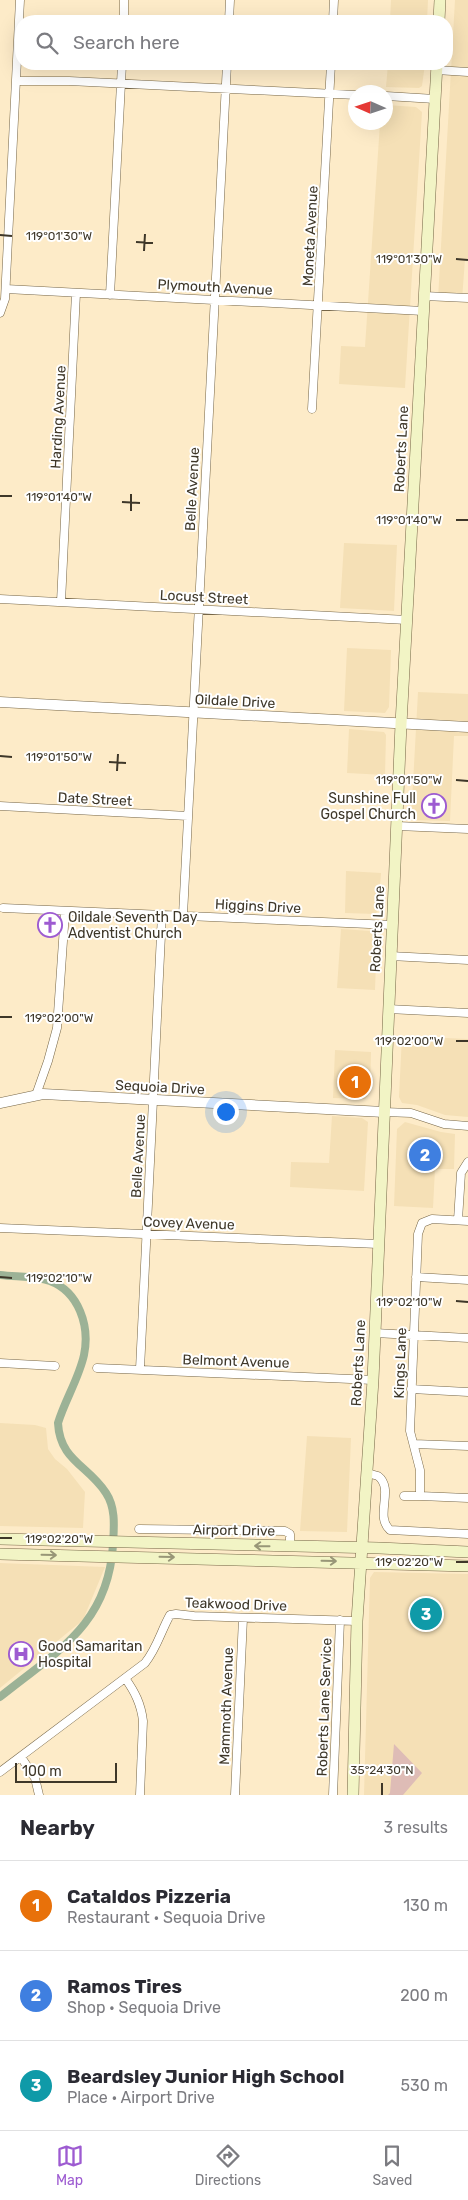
<!DOCTYPE html>
<meta charset="utf-8">
<style>
:root{--surface:#fff;--page:#f2f2f3;--text:#2b2b33;--muted:#7c7c81;--line:#e1e1e2;--accent:#9d5bd1}
body{margin:0;font-family:Rubik,sans-serif;background:var(--page);color:var(--text)}
.compass{position:absolute;left:348px;top:85px;width:45px;height:45px;border-radius:50%;background:var(--surface);box-shadow:0 5px 20px #0002;rotate:273deg}
.scale{position:absolute;left:15px;bottom:12px;width:102px;box-sizing:border-box;padding-left:5px;border:2px solid #3e3729;border-top:0;font-size:14px;line-height:18px;white-space:nowrap;color:#3e3729;-webkit-text-stroke:4px #fff;paint-order:stroke}
.you{position:absolute;left:225px;top:1111px;width:18px;height:18px;margin:-12px;border:4px solid #fff;border-radius:50%;background:#1a73e8;box-shadow:0 0 0 8px #1a73e833}
.badge{display:grid;place-items:center;width:32px;height:32px;border-radius:50%;background:var(--accent);color:#fff;font-size:16px;font-weight:700}
.pin{position:absolute;translate:-50% -50%;border:2px solid #fff;box-shadow:0 1px 5px #0006}
.list{margin:0;padding:0;list-style:none}
h2{display:flex;justify-content:space-between;align-items:center;height:65px;margin:0;padding:0 20px;font-size:21px}
h2 small{font-size:16px;font-weight:400;color:var(--muted)}
.list li{display:grid;grid-template-columns:32px 1fr auto;gap:15px;align-items:center;box-sizing:border-box;height:90px;padding:0 20px;border-top:1px solid var(--line)}
.list b{display:block;font-size:19px;white-space:nowrap}
.list p{margin:0;font-size:16px;white-space:nowrap;color:var(--muted)}
.list em{font-size:16px;font-style:normal;color:var(--muted)}
.icon{flex:none;width:28px;height:28px;fill:none;stroke:currentColor;stroke-width:2;stroke-linecap:round;stroke-linejoin:round}
.map{position:relative;flex:none;width:468px;height:1795px;overflow:hidden}
.search{position:absolute;background:var(--surface);box-shadow:0 5px 20px #0002;left:15px;right:15px;top:15px;height:55px;display:flex;align-items:center;gap:12px;box-sizing:border-box;padding:0 18px;border-radius:20px;color:var(--muted);font-size:19px}
.sheet{height:335px;background:var(--surface)}
nav{display:flex;justify-content:space-around;align-items:center;box-sizing:border-box;height:70px;border-top:1px solid var(--line);background:var(--surface);font-size:14px;color:var(--muted)}
nav a{display:grid;justify-items:center;gap:2px}
nav .on{color:var(--accent)}
.map>svg:first-child{display:block}
.built{fill:#f5e0b6}
.green{fill:#debcb6}
.lines{fill:none;stroke-linecap:round;stroke-linejoin:round}
.canal{stroke:#9cb296;stroke-width:8}
.minor-casing{stroke:#766647;stroke-width:9}
.tertiary-casing{stroke:#766647;stroke-width:11}
.secondary-casing{stroke:#766647;stroke-width:12}
.minor{stroke:#fff;stroke-width:8}
.tertiary{stroke:#fff;stroke-width:10}
.secondary{stroke:#f2f4c5;stroke-width:11}
.oneway{stroke:#989677}
.ticks{fill:none;stroke:#3e3729;stroke-width:2}
.labels{text-anchor:middle;stroke-width:4;stroke-linejoin:round;paint-order:stroke}
.street-label{font-size:14px;fill:#3e3729;stroke:#fff}
.poi-label{font-size:14px;fill:#3e3729;stroke:#fff;text-anchor:start}
.ticks-label{font-size:12px;text-anchor:middle;fill:#3e3729;stroke:#fff;stroke-width:4;stroke-linejoin:round;paint-order:stroke}
</style>
<div class="map">
<svg width="468" height="1795" viewBox="0 0 468 1795">
<rect width="100%" height="100%" fill="#fdebc8"/>
<path class="built" d="M391 0H428L427 21H390Z
M455 0H468V259H465L462 300 438 299Z
M388 64H425L422 86 419 88 386 87Z
M386 105 416 107 422 112 405 388 339 384 341 346 365 347 380 123 386 122Z
M344 543 397 545 394 611 340 608Z
M347 648 391 650 389 707 385 713 344 711Z
M418 692 468 694V736H454L450 821 411 820Z
M349 729 384 732 386 735 385 775 347 773Z
M346 871 381 873 378 911 375 914 345 913Z
M341 929 371 931 377 936 375 990 337 988Z
M402 1036 468 1039V1117L445 1115 417 1105 402 1103 399 1097Z
M335 1050 371 1052 370 1093 365 1099 333 1098Z
M332 1116 362 1118 368 1122 364 1191 290 1187 291 1162 329 1163Z
M405 1122 441 1132 455 1134 454 1169H435L433 1208 394 1206 397 1129Z
M0 1423 35 1425 46 1428 48 1449 55 1459 67 1469 85 1492 83 1528 0 1526Z
M307 1436 351 1438 347 1532 300 1531Z
M0 1563 105 1567 83 1620 0 1688Z
M374 1572 468 1574V1795H364L370 1578Z"/>
<path class="green" d="M394 1744 422 1773 403 1795H388L390 1793Z"/>
<g class="lines">
<path class="canal" d="M0 1275C16 1277 35 1276 50 1281 79 1292 90 1326 84 1355 79 1378 65 1400 58 1423 60 1461 88 1465 106 1493 116 1508 114 1527 113 1545 108 1625 57 1651 0 1697"/>
<defs>
<path id="minor" d="M124 21V0
M229 21 230 0
M333 21 334 0
M436 70 468 72
M17 81H69L356 95
M386 96 435 99
M6 289 423 311
M110 295 122 64
M424 296 468 298
M0 313 5 299 20 0
M312 409 331 64
M0 599 407 620
M61 602 76 293
M0 806 188 816
M397 826 468 829
M3 908 392 925
M183 915 227 64
M390 956 468 960
M388 1009 468 1013
M36 1095 48 1061 57 1028 65 912
M384 1112 411 1113 444 1124 468 1126
M458 1220 461 1173 468 1162
M468 1221 432 1219 422 1223 418 1234 410 1431 420 1470V1496L468 1498
M0 1228 378 1244
M416 1277 468 1280
M375 1333 468 1338
M0 1363 55 1366
M97 1368 373 1380
M140 1369 162 914
M411 1389 468 1392
M414 1444 468 1446
M367 1473 378 1476C395 1489 374 1516 390 1530L468 1534
M404 1496H420
M139 1529 285 1531 290 1534V1546
M125 1678C135 1692 141 1704 143 1721L140 1795
M21 1757 35 1778 39 1795
M0 1772 145 1663C157 1648 161 1631 170 1615L176 1614 194 1616 357 1621
M235 1795 243 1618
M333 1795 340 1620"/>
<path id="tertiary" d="M0 702 468 727
M0 1103 43 1094 384 1112"/>
<path id="secondary" d="M439 21 440 0
M0 1539 379 1548 468 1552
M0 1554 468 1566
M353 1795 357 1621 373 1380 401 724 437 64"/>
</defs>
<use href="#minor" class="minor-casing"/>
<use href="#tertiary" class="tertiary-casing"/>
<use href="#secondary" class="secondary-casing"/>
<use href="#minor" class="minor"/>
<use href="#tertiary" class="tertiary"/>
<use href="#secondary" class="secondary"/>
</g>
<defs><path id="oneway-shaft" d="M-6 0H5M1.5-3L5.5 0L1.5 3" fill="none" stroke-width="1.6" stroke-linecap="round" stroke-linejoin="round" transform="scale(1.25)"/></defs>
<g class="oneway">
<use href="#oneway-shaft" transform="translate(262 1546) rotate(-179)"/>
<use href="#oneway-shaft" transform="translate(49 1555) rotate(1)"/>
<use href="#oneway-shaft" transform="translate(167 1557) rotate(1)"/>
<use href="#oneway-shaft" transform="translate(329 1561) rotate(1)"/>
</g>
<path class="ticks" d="M0 235 12 236M136 242 153 243M144 251 145 234M456 259 468 260M0 496H12M122 502 140 503M131 511V494M456 520H468M0 756 12 757M109 762 126 763M117 771 118 754M456 780 468 781M0 1017H12M456 1041H468M0 1277 12 1278M456 1301 468 1302M0 1538H12M456 1562H468M382 1795V1783"/>
<defs>
<symbol id="church-ring" viewBox="-11 -11 22 22"><circle r="9.5" fill="#fff" stroke="#9d5bd1" stroke-width="1.5"/><path d="M-1.2-6h2.4v3.5h3.3v2.4h-3.3V6h-2.4V-.1h-3.3v-2.4h3.3Z" fill="#9d5bd1"/></symbol>
<symbol id="hospital-ring" viewBox="-11 -11 22 22"><circle r="9.5" fill="#fff" stroke="#9d5bd1" stroke-width="1.5"/><path d="M-5-5h3v3.5h4V-5h3V5h-3V1.5h-4V5h-3Z" fill="#9d5bd1"/></symbol>
</defs>
<g fill-rule="evenodd">
<use href="#church-ring" x="420" y="792" width="28" height="28"/>
<use href="#church-ring" x="36" y="911" width="28" height="28"/>
<use href="#hospital-ring" x="7" y="1640" width="28" height="28"/>
</g>
<g class="labels">
<g class="street-label">
<text transform="translate(310 236) rotate(-87)" y="5">Moneta Avenue</text>
<text transform="translate(215 287) rotate(3)" y="5">Plymouth Avenue</text>
<text transform="translate(58 417) rotate(-87)" y="5">Harding Avenue</text>
<text transform="translate(401 449) rotate(-87)" y="5">Roberts Lane</text>
<text transform="translate(192 489) rotate(-87)" y="5">Belle Avenue</text>
<text transform="translate(204 597) rotate(3)" y="5">Locust Street</text>
<text transform="translate(235 701) rotate(3)" y="5">Oildale Drive</text>
<text transform="translate(95 799) rotate(3)" y="5">Date Street</text>
<text transform="translate(258 906) rotate(3)" y="5">Higgins Drive</text>
<text transform="translate(377 929) rotate(-87)" y="5">Roberts Lane</text>
<text transform="translate(160 1087) rotate(3)" y="5">Sequoia Drive</text>
<text transform="translate(138 1156) rotate(-87)" y="5">Belle Avenue</text>
<text transform="translate(189 1223) rotate(2)" y="5">Covey Avenue</text>
<text transform="translate(236 1361) rotate(2)" y="5">Belmont Avenue</text>
<text transform="translate(358 1363) rotate(-87)" y="5">Roberts Lane</text>
<text transform="translate(400 1363) rotate(-88)" y="5">Kings Lane</text>
<text transform="translate(234 1530) rotate(1)" y="5">Airport Drive</text>
<text transform="translate(236 1604) rotate(2)" y="5">Teakwood Drive</text>
<text transform="translate(226 1706) rotate(-88)" y="5">Mammoth Avenue</text>
<text transform="translate(324 1707) rotate(-88)" y="5">Roberts Lane Service</text>
</g>
<g class="poi-label">
<text x="416" y="803" text-anchor="end">Sunshine Full<tspan x="416" dy="16">Gospel Church</tspan></text>
<text x="68" y="922">Oildale Seventh Day<tspan x="68" dy="16">Adventist Church</tspan></text>
<text x="38" y="1651">Good Samaritan<tspan x="38" dy="16">Hospital</tspan></text>
</g>
</g>
<g class="ticks-label">
<text x="59" y="240">119°01'30"W</text>
<text x="409" y="263">119°01'30"W</text>
<text x="59" y="501">119°01'40"W</text>
<text x="409" y="524">119°01'40"W</text>
<text x="59" y="761">119°01'50"W</text>
<text x="409" y="784">119°01'50"W</text>
<text x="59" y="1022">119°02'00"W</text>
<text x="409" y="1045">119°02'00"W</text>
<text x="59" y="1282">119°02'10"W</text>
<text x="409" y="1306">119°02'10"W</text>
<text x="59" y="1543">119°02'20"W</text>
<text x="409" y="1566">119°02'20"W</text>
<text x="382" y="1774">35°24'30"N</text>
</g>
</svg>
<svg class="compass" viewBox="-18 -18 36 36"><path d="M0-13l5 13h-10z" fill="#e53935"/><path d="M0 13l5-13h-10z" fill="#7c7c81"/></svg>
<div class="scale">100 m</div>
<div class="you"></div>
<div class="pin badge" style="left:355px;top:1082px;background:#e8710a">1</div>
<div class="pin badge" style="left:425px;top:1155px;background:#3f7fe0">2</div>
<div class="pin badge" style="left:426px;top:1614px;background:#0f9aa8">3</div>
<div class="search"><svg class="icon" aria-label="search" viewBox="0 0 24 24"><circle cx="10" cy="10" r="6"/><path d="M15 15l6 6"/></svg>Search here</div>
</div>
<section class="sheet">
<h2>Nearby<small>3 results</small></h2>
<ul class="list">
<li><span class="badge" style="background:#e8710a">1</span><div><b>Cataldos Pizzeria</b><p>Restaurant · Sequoia Drive</p></div><em>130 m</em></li>
<li><span class="badge" style="background:#3f7fe0">2</span><div><b>Ramos Tires</b><p>Shop · Sequoia Drive</p></div><em>200 m</em></li>
<li><span class="badge" style="background:#0f9aa8">3</span><div><b>Beardsley Junior High School</b><p>Place · Airport Drive</p></div><em>530 m</em></li>
</ul>
</section>
<nav>
<a class="on"><svg class="icon" aria-label="map" viewBox="0 0 24 24"><path d="M3 6l6-2 6 2 6-2v14l-6 2-6-2-6 2zM9 4v14M15 6v14"/></svg>Map</a>
<a><svg class="icon" aria-label="directions" viewBox="0 0 24 24"><path d="M12 3l9 9-9 9-9-9zM9 14v-3h6M13 9l2 2-2 2"/></svg>Directions</a>
<a><svg class="icon" aria-label="saved" viewBox="0 0 24 24"><path d="M7 4h10v16l-5-4-5 4z"/></svg>Saved</a>
</nav>
